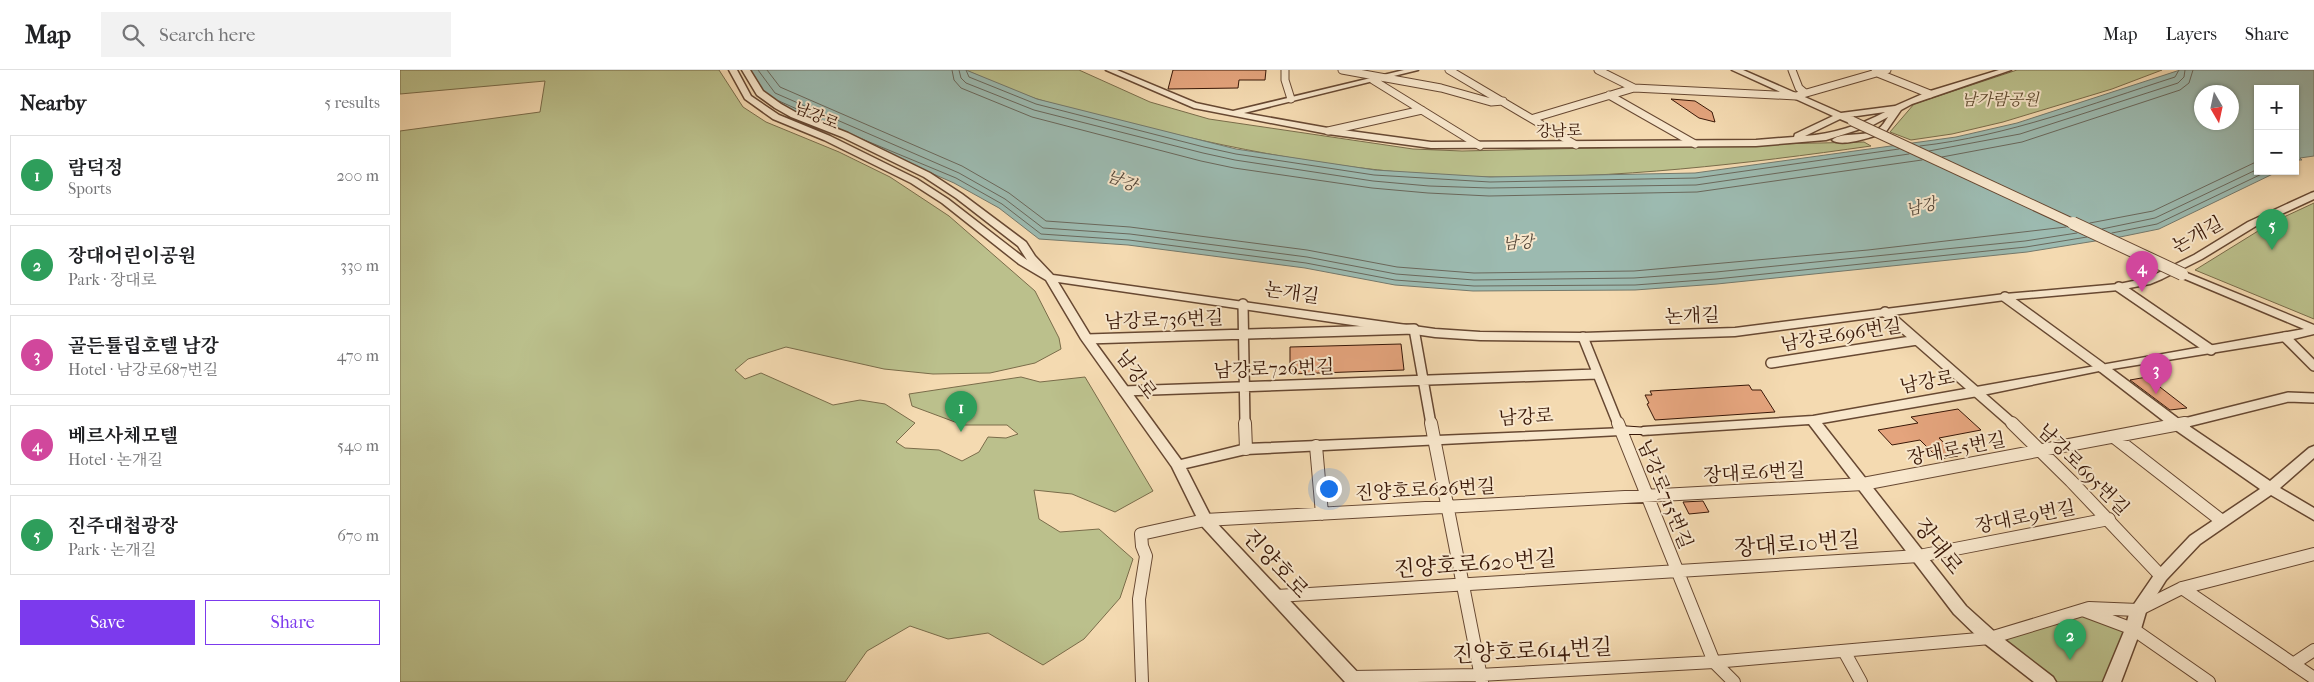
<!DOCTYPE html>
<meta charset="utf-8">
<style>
:root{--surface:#fff;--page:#f2f2f2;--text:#202124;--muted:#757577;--line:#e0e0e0;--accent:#7c3aed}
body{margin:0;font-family:"IM FELL French Canon","Noto Serif KR",serif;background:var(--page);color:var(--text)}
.controls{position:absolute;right:15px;top:15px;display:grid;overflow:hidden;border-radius:0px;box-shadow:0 1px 4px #0004}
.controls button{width:45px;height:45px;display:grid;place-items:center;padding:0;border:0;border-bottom:1px solid var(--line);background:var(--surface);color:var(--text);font:25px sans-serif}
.compass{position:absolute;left:1794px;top:15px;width:45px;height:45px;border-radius:50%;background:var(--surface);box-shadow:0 1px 4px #0004;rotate:171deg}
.you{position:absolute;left:928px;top:418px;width:18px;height:18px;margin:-12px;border:4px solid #fff;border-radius:50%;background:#1a73e8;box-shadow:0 0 0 8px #1a73e833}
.badge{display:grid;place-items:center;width:32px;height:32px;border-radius:50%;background:var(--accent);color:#fff;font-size:16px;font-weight:700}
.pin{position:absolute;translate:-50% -41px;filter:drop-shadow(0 1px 2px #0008)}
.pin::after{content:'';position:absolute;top:26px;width:18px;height:15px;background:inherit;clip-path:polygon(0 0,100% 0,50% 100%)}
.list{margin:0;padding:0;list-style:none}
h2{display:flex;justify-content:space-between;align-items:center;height:65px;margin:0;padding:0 20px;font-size:21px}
h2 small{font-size:16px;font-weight:400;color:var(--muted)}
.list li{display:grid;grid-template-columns:32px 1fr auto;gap:15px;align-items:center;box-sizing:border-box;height:80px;margin:0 10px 10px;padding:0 10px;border:1px solid var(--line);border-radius:0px}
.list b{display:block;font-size:19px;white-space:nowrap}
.list p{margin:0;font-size:16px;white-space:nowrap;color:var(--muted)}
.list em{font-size:16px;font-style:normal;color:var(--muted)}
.actions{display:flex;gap:10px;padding:15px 20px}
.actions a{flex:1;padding:11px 0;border:1px solid var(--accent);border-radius:0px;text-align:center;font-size:18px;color:var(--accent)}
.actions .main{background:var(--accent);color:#fff}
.icon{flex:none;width:28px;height:28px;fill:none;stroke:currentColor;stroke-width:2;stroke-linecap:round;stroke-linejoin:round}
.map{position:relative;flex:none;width:1914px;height:612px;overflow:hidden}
header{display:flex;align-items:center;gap:30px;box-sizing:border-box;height:70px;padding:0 25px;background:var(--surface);border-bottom:1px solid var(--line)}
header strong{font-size:24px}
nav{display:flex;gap:28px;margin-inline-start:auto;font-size:18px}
.search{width:350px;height:45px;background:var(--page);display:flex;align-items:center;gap:12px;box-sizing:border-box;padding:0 18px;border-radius:0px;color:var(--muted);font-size:19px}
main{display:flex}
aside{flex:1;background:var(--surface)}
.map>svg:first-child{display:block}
.green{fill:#bbc08c;stroke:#7a6c4a}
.water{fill:#9cbab0;stroke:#74796c;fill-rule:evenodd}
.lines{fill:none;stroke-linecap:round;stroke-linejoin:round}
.shore{stroke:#6a685c;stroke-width:1}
.building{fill:#e4a47d;stroke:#381707}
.minor-far2-casing{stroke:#674832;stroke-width:9}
.minor-far1-casing{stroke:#674832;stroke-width:12}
.minor-casing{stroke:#674832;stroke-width:14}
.tertiary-casing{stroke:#674832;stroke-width:3}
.secondary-casing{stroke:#381707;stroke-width:2}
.minor-far2{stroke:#f8e7cc;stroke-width:7}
.minor-far1{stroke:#f8e7cc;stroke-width:9}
.minor{stroke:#f8e7cc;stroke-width:12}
.tertiary{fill:#f8e7cc;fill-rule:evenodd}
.secondary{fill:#f8e7cc;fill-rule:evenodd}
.tertiary-bridge-far1-casing{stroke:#674832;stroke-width:11;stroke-linecap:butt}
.tertiary-bridge-casing{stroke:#674832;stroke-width:14;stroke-linecap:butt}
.tertiary-bridge-far1{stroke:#f8e7cc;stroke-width:9}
.tertiary-bridge{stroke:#f8e7cc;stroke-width:12}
.labels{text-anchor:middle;stroke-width:4;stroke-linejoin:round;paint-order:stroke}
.far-park-label{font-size:16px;font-style:italic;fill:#5f4a2f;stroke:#f8e7cc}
.far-street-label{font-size:16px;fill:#381707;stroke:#f8e7cc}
.far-water-label{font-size:16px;font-style:italic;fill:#56483a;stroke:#f8e7cc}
.street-label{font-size:19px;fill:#381707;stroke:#f8e7cc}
.near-street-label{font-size:22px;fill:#381707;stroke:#f8e7cc}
</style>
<header>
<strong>Map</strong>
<div class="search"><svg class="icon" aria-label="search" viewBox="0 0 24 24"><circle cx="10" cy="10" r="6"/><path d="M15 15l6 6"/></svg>Search here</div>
<nav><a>Map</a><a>Layers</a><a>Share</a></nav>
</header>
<main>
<aside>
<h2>Nearby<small>5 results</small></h2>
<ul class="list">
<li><span class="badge" style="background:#2e9e5b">1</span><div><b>람덕정</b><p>Sports</p></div><em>200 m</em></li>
<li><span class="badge" style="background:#2e9e5b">2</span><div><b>장대어린이공원</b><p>Park · 장대로</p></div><em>330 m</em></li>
<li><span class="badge" style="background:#d1479c">3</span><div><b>골든튤립호텔 남강</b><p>Hotel · 남강로687번길</p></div><em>470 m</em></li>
<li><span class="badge" style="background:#d1479c">4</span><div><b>베르사체모텔</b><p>Hotel · 논개길</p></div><em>540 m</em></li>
<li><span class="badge" style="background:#2e9e5b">5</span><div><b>진주대첩광장</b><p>Park · 논개길</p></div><em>670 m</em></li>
</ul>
<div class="actions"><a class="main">Save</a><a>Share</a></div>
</aside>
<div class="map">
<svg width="1914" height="612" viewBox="0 0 1914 612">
<rect width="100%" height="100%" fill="#f4dab1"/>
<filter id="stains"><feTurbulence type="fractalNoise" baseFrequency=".004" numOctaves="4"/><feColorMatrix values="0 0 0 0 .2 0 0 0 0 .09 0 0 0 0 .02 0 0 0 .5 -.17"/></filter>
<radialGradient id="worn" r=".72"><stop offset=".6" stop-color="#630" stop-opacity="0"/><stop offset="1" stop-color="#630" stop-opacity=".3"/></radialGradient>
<path class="green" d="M0 0H319L343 37 366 52 439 82 490 107 549 146 635 221 659 268 661 279 635 293 590 303 533 304 484 299 386 277 348 289 335 300 345 309 361 303 433 335 460 330 485 334 515 353 496 372 505 378 539 380 562 391 579 382 588 367 606 368 618 364 607 355H563L512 336 509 324 621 307 640 312 685 307 753 421 715 442 672 424 634 420 639 449 660 462 699 459 733 489 720 528 684 569 643 595 588 563 548 569 510 556 467 581 445 612H0V61L140 42 145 11 0 24Z
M566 0H679L750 32 809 49 1013 79 1062 81 1464 72 1471 76C1344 94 1217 109 1089 107 970 105 852 84 737 55 703 46 668 39 634 28 611 20 588 10 566 0Z
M1617 0H1762L1712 19 1603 52 1552 64 1511 70 1490 62 1514 34Z
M1914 133V249L1795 200 1871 153Z
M1683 540 1733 559 1713 612H1647L1590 568Z"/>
<path class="water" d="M344 0H566L637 29 836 79 975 100 1090 107 1295 103 1556 67 1617 53 1780 0H1914V86L1900 88 1902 90H1895V19H1858V101H1879L1759 159 1720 167 1627 182 1317 214 1235 220 1073 221 995 215 905 198 728 175 639 169 599 138 554 113 368 32ZM1802 22H1832V52H1802Z"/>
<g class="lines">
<path class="shore" d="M358 0 375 23 559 103 605 129 643 158 730 164 907 187 996 204 1074 210 1234 208 1316 202 1625 171 1677 163
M367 0 380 17 562 96 609 123 646 151 730 157 907 180 997 197 1074 203 1234 201 1468 180 1666 157
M552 0 554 10 561 18 632 47 801 91 834 98 972 118 1028 123 1089 126 1297 122 1522 90
M559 0 561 8 566 13 634 40 803 83 835 90 973 111 1029 116 1089 118 1296 115 1509 84
M566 0 569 7 636 34 804 77 836 84 974 105 1090 112 1296 108 1499 79
M379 31 439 58
M462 69 556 108 602 134 641 164 729 170 906 193 995 210 1074 216 1235 215 1316 209 1626 177 1687 167
M1520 76C1608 66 1691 34 1775 7L1779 0
M1529 81 1620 64 1778 13 1784 7 1785 0
M1542 87 1622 72 1780 20 1789 13 1793 0
M1690 153 1753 141 1858 91
M1702 159 1755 148 1858 99
M1712 163 1757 154 1868 101"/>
</g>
<path class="building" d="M773 0H866L865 10H839L838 18 768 19Z
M1271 29 1295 31 1312 42 1315 52 1299 48Z
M1001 274 1004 300 890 304V277Z
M1747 307 1787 338 1770 340 1730 310Z
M1349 315 1352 320H1361L1375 342 1255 350 1247 334 1249 333 1245 325H1252L1250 321Z
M1558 339 1581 360 1539 368 1558 386 1539 389 1520 370 1492 375 1478 360 1518 353 1511 347Z
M1303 431 1309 442 1289 444 1283 432Z"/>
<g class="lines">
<defs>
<path id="minor-far2" d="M885 0V10L891 29
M942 0 1041 18 1091 32 1103 31
M1049 0 1176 75
M1198 0 1234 18 1396 26 1487 0
M1392 0 1399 18 1405 23
M1475 2 1530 24
M973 10 1080 76
M1209 25 1295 74
M1134 48 1234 18
M928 61 1022 40"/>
<path id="minor-far1" d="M1719 217 1811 280
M1605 227 1701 297
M843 234 845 354
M1485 242 1613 354
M1183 267 1218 354
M1885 267 1914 296
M687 269 1014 259 1031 354
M1371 293 1517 270
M724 321 1197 304
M1780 354 1888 327 1914 328"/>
<path id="minor" d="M845 353 846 379
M1031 353 1082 612
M1218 353 1314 592 1334 612
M1612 353 1671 411 1761 506
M1714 367 1822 451
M916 376 922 444
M1782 518 1914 608
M877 526 1519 486 1709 449
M1685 541 1733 559 1809 612
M1444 581 1461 612
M1893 594 1914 580
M952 607 1079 605 1314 592 1590 568 1689 538 1738 540 1782 518 1914 484
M742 612 739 529 746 486 742 476 741 464 805 450 1463 414 1785 353"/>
<path id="tertiary" d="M329 0H337L351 26 379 45 430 66 517 109 548 129 627 190 618 176 556 128 524 107 442 67 391 47 375 38 357 25 342 0H350L363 21 381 34 397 43 448 63 530 103 562 124 626 172 635 186 653 205 1035 259 1080 262 1183 263 1335 258 1605 224 1719 214 1743 209 1754 205 1794 185 1848 152 1911 123 1914 122V129L1856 156 1802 189 1762 209 1750 214 1719 220 1605 230 1335 266 1183 271 1080 270 1035 267 658 212 692 268 781 390 846 374 1225 358 1227 361 1225 364 1220 365 846 384 786 398 811 447 962 607 965 612H945L800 454 772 397 681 269 646 210 619 194 542 133 511 113 424 70 373 49 345 29Z
M706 0H717L796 33 833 41 1004 0H1018L844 43 928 58 1031 72 1356 70 1394 67 1395 64 1433 46 1332 0H1343L1441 43 1495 36 1527 22 1599 0H1611L1512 34 1501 40 1485 63C1473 66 1442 78 1432 70 1443 61 1465 68 1478 59 1482 57 1486 50 1488 47L1473 55 1426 70 1356 76 1031 78 928 64 794 38ZM1485 42C1460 55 1433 64 1405 66L1440 49 1452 54 1456 51 1450 47Z
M1782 201 1914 255V264L1885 271 1712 299 1783 352 1870 411 1909 378 1914 376V388L1880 418 1914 438V450L1871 425 1800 474 1766 510 1746 542 1741 559 1721 612H1703L1725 559 1730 540 1756 502 1790 466 1860 419 1774 359 1699 301 1578 326 1422 353 1566 536 1596 563 1653 607 1656 612H1634L1584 573 1554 544 1409 354 1243 365 1236 361 1243 357 1413 346 1904 259 1778 206 1777 204Z"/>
<path id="secondary" d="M1220 356 1248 358 1250 361 1248 364H1215L1213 361 1215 358Z"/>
</defs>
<use href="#minor-far2" class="minor-far2-casing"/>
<use href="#minor-far1" class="minor-far1-casing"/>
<use href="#minor" class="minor-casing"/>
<use href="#tertiary" class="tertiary-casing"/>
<use href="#secondary" class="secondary-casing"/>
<use href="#minor-far2" class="minor-far2"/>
<use href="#minor-far1" class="minor-far1"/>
<use href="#minor" class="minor"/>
<use href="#tertiary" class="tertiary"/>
<use href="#secondary" class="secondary"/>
<defs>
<path id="tertiary-bridge-far1" d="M1452 51 1676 155"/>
<path id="tertiary-bridge" d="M1673 153 1782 204"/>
</defs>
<use href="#tertiary-bridge-far1" class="tertiary-bridge-far1-casing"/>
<use href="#tertiary-bridge" class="tertiary-bridge-casing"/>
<use href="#tertiary-bridge-far1" class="tertiary-bridge-far1"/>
<use href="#tertiary-bridge" class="tertiary-bridge"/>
</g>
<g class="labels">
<g class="far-park-label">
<text x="1600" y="35">남가람공원</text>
</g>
<g class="far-street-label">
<text transform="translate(417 45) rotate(23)" y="6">남강로</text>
<text transform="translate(1159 60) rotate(-1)" y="6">강남로</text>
</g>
<g class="far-water-label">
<text transform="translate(722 110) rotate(22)" y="6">남강</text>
<text transform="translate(1521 136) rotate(-14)" y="6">남강</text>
<text transform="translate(1118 172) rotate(-4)" y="6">남강</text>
</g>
<g class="street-label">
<text transform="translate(1797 164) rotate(-29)" y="7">논개길</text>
<text transform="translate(892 222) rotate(8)" y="7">논개길</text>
<text transform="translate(1292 245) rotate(-2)" y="7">논개길</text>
<text transform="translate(764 249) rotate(-2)" y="7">남강로736번길</text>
<text transform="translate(1441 264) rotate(-9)" y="7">남강로696번길</text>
<text transform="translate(874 298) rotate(-2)" y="7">남강로726번길</text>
<text transform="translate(737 304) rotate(54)" y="7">남강로</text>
<text transform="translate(1527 311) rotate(-10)" y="7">남강로</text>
<text transform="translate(1126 346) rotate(-3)" y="7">남강로</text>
<text transform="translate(1556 378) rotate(-11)" y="7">장대로5번길</text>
<text transform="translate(1684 399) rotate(45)" y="7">남강로695번길</text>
<text transform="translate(1354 402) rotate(-3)" y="7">장대로6번길</text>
<text transform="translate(1025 419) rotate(-3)" y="7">진양호로626번길</text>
<text transform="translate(1266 424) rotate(68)" y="7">남강로715번길</text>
<text transform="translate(1625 446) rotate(-11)" y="7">장대로9번길</text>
</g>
<g class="near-street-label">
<text transform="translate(1397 473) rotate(-4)" y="8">장대로10번길</text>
<text transform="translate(1539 476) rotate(52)" y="8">장대로</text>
<text transform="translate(876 493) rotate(47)" y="8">진양호로</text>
<text transform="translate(1075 493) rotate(-4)" y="8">진양호로620번길</text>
<text transform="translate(1132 580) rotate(-3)" y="8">진양호로614번길</text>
</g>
</g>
<rect width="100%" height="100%" filter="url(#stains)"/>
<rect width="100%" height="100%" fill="url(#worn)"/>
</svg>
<div class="controls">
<button>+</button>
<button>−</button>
</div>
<svg class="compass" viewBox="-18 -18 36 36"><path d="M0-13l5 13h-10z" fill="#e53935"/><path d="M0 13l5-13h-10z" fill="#757577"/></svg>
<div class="you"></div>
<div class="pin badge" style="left:561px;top:362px;background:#2e9e5b">1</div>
<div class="pin badge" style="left:1670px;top:590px;background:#2e9e5b">2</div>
<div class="pin badge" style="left:1756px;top:324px;background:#d1479c">3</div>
<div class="pin badge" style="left:1742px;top:222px;background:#d1479c">4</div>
<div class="pin badge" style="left:1872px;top:180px;background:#2e9e5b">5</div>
</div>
</main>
